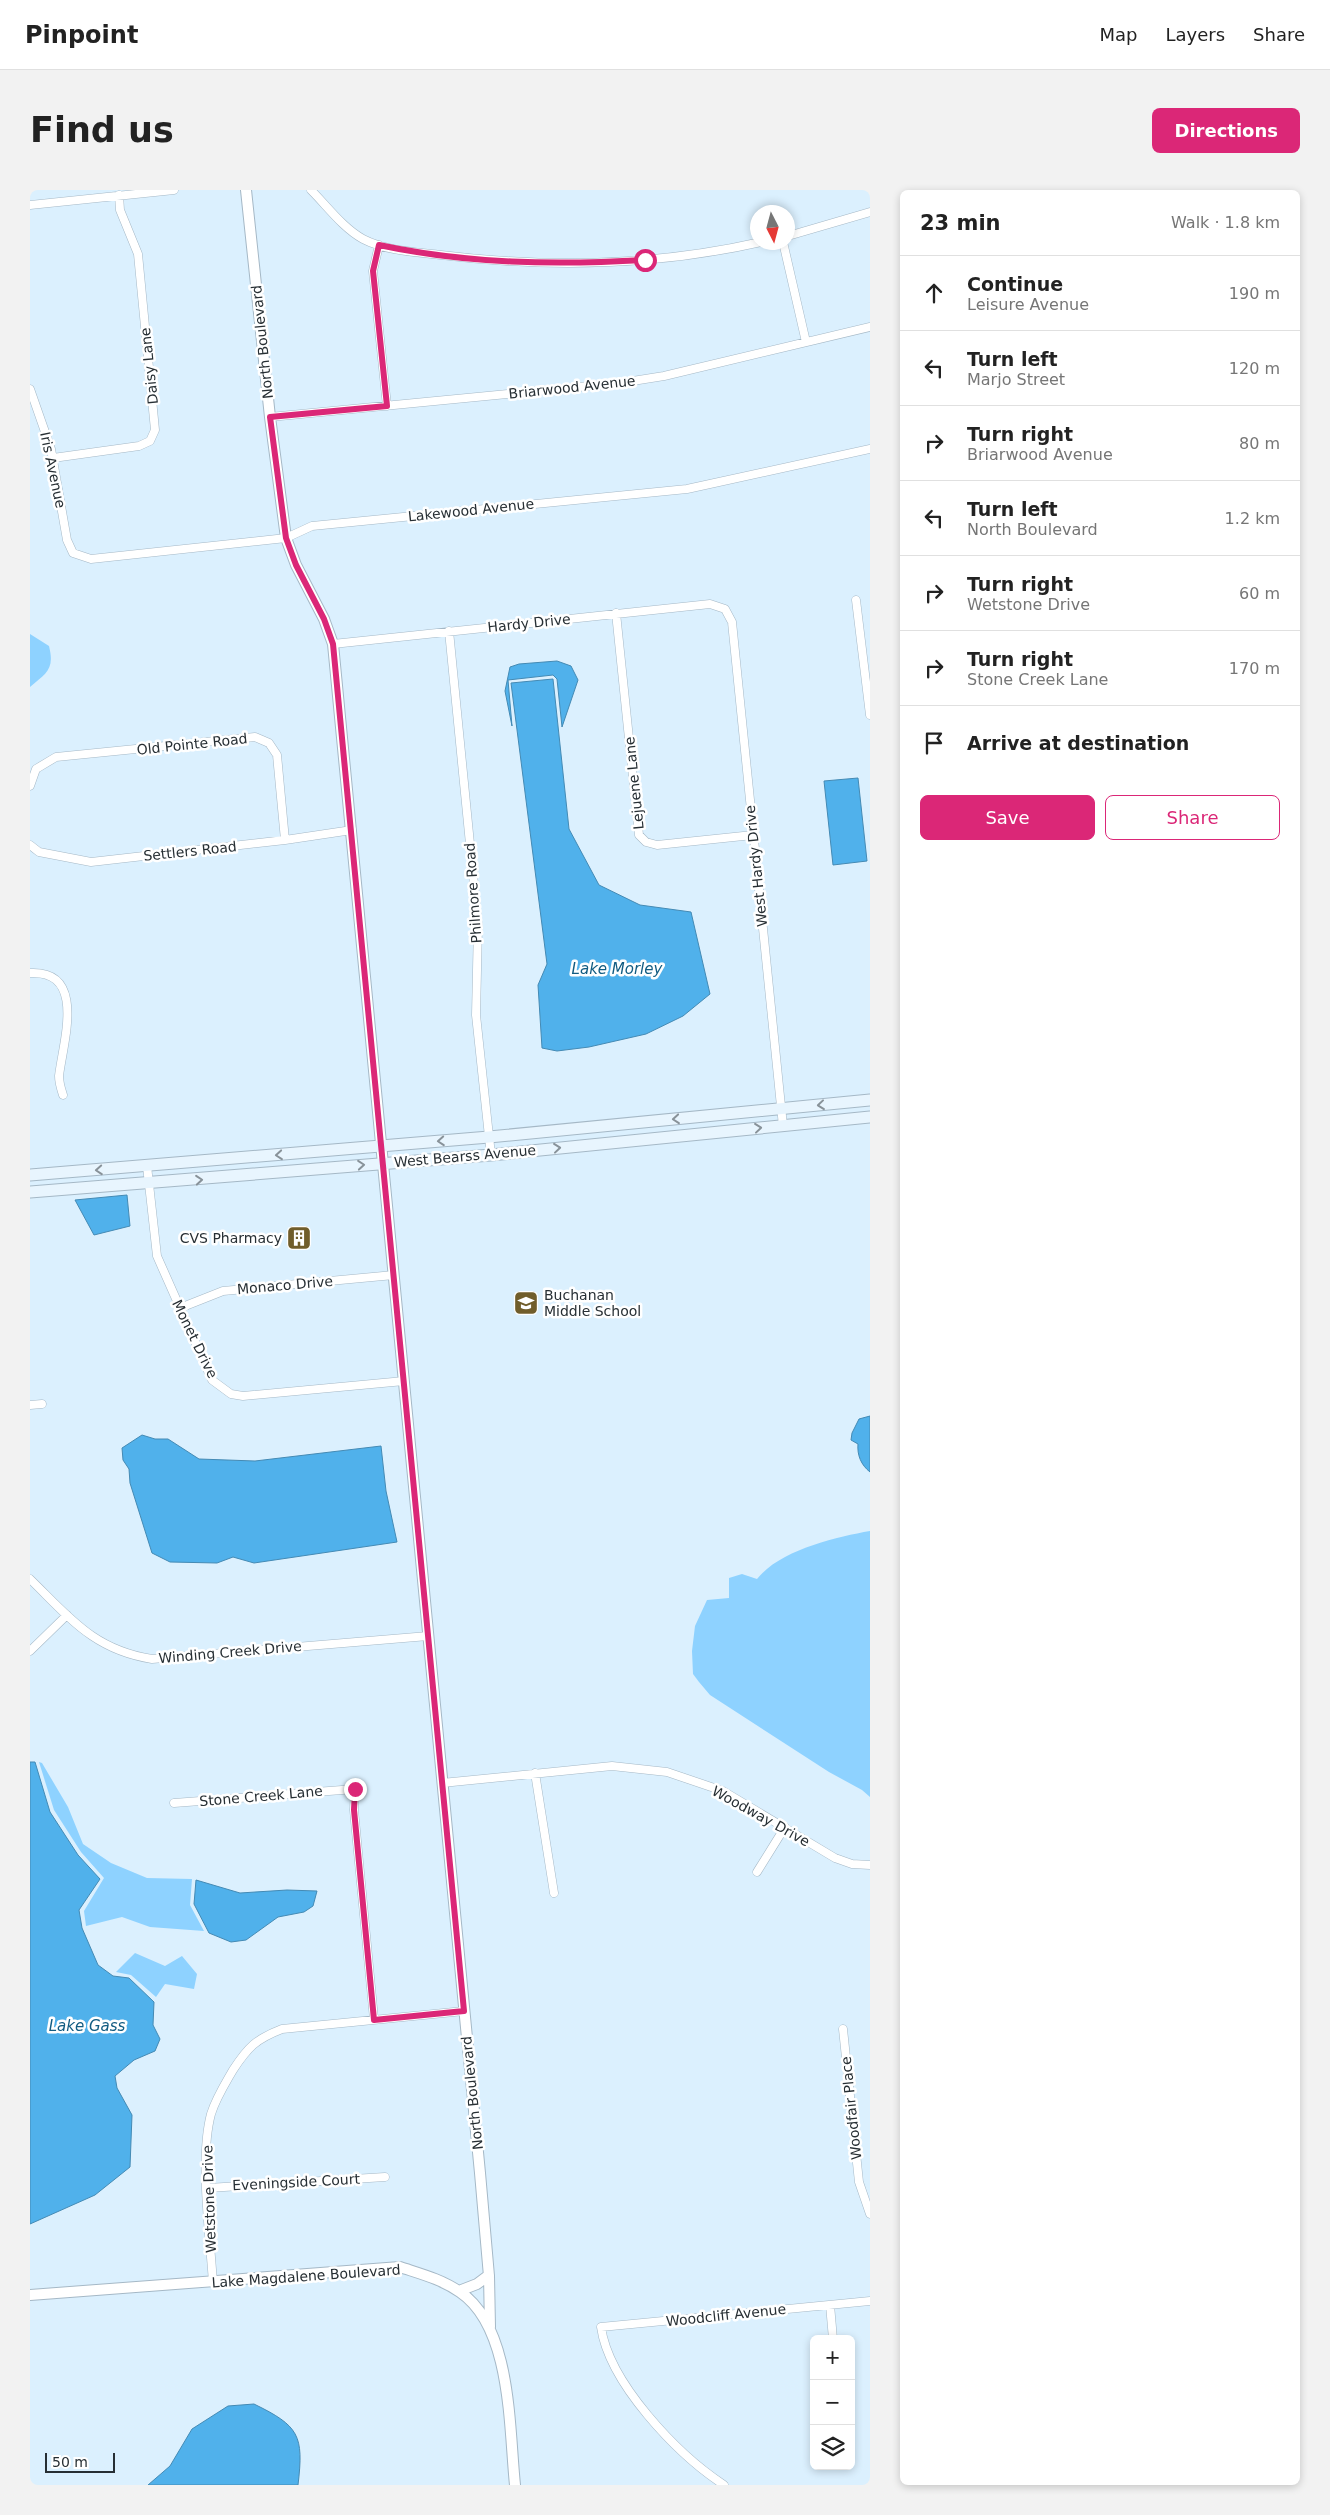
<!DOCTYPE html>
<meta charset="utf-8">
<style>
:root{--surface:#fff;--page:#f2f2f2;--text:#222;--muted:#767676;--line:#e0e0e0;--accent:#db2777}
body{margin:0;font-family:"DejaVu Sans",sans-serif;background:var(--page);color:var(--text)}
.controls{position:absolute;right:15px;bottom:15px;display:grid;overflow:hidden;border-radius:8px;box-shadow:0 2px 8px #0003}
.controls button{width:45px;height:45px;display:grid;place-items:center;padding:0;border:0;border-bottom:1px solid var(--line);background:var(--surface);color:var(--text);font:25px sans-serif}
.compass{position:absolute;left:720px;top:15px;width:45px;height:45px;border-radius:50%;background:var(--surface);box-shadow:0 2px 8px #0003;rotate:174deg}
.scale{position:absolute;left:15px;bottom:12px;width:70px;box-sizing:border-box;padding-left:5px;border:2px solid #272f34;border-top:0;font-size:14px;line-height:18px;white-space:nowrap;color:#272f34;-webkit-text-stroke:4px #fff;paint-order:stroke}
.stop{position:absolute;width:15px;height:15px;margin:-11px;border:4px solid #db2777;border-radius:50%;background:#fff}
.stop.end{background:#db2777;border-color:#fff;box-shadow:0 1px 5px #0008}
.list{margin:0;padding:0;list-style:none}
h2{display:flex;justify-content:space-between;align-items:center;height:65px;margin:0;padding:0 20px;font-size:21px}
h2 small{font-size:16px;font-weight:400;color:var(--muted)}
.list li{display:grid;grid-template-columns:32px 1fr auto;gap:15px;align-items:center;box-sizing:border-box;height:75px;padding:0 20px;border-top:1px solid var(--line)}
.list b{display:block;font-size:19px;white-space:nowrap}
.list p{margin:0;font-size:16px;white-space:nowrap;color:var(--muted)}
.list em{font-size:16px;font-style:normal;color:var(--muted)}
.actions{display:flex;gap:10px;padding:15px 20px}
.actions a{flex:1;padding:11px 0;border:1px solid var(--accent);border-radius:8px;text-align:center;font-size:18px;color:var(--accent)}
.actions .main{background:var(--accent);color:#fff}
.icon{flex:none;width:28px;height:28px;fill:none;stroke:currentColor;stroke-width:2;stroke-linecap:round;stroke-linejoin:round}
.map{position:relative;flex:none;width:840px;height:2295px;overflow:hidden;border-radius:8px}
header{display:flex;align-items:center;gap:30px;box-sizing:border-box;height:70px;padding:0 25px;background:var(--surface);border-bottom:1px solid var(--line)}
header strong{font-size:24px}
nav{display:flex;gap:28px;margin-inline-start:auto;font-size:18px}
.intro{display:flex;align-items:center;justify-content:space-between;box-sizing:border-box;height:120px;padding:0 30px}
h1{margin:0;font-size:35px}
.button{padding:12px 22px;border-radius:8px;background:var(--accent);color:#fff;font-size:18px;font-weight:700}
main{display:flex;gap:30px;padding:0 30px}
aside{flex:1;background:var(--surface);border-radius:8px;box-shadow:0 2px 8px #0003}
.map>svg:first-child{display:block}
.green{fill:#8ed2ff}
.water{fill:#50b1eb;stroke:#448ab4}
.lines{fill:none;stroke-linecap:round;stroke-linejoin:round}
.minor-casing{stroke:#a5b8c6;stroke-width:9}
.tertiary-casing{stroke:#a5b8c6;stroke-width:12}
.secondary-casing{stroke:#a5b8c6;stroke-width:13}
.minor{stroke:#fff;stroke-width:8}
.tertiary{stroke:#fff;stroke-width:10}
.secondary{stroke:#e8f5fe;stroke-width:11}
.oneway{stroke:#889299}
.route{stroke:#db2777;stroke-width:6}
.labels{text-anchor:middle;stroke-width:5;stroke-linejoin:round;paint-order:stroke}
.street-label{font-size:14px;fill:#272f34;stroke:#fff}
.poi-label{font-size:14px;fill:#272f34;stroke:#fff;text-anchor:end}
.water-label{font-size:15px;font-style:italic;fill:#125c82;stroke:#fff}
</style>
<header>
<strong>Pinpoint</strong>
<nav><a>Map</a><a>Layers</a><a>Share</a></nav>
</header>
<div class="intro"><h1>Find us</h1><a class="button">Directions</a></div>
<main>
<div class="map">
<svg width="840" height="2295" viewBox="0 0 840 2295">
<rect width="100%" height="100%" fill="#dbf0fe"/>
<path class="green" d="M0 444 19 456C25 480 16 483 0 497Z
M840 1341V1607L832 1600 799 1582 680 1505 669 1492 663 1484 662 1461 665 1436 677 1410 699 1408V1388L712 1384 727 1389C750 1360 806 1347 840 1341Z
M9 1572 12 1573 38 1617 53 1654 81 1673 117 1688 162 1689 160 1715 174 1741 120 1737 92 1727 56 1736 54 1721 74 1688 51 1662 24 1620Z
M105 1763 135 1776 152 1766 167 1784 164 1799 135 1794 126 1807 101 1785 86 1782Z"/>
<path class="water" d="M527 471 541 476 548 490 532 537 527 489 523 485 478 490 482 536 475 501 480 477 489 474Z
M523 489 539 639 569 695 610 715 661 722 680 804 653 826 616 844 559 857 527 861 512 858 508 795 517 774 481 493Z
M828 588 837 671 803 675 794 591Z
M97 1005 100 1036 64 1045 45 1010Z
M840 1226V1282C831 1275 827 1265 828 1254L821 1250 822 1243 829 1229Z
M112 1245 125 1249H138L169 1269 225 1271 351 1256 356 1301 367 1352 224 1373 203 1367 187 1373 140 1372 122 1363 100 1293 99 1279 93 1270 92 1258Z
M0 1572H5L20 1622 48 1665 70 1689 49 1720 52 1738 68 1775 83 1786 99 1788 124 1812 123 1835 130 1849 125 1861 104 1870 85 1886 87 1898 102 1925 100 1977 65 2005 0 2034Z
M166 1690 210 1703 257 1700 287 1701 283 1716 274 1722 248 1727 216 1750 201 1752 179 1743 164 1714Z
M224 2214C269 2236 274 2245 268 2295H118L140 2276 162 2239 198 2216Z"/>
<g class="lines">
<defs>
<path id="minor" d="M281 0C297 16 313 38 333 49 356 61 386 62 411 65 518 78 626 76 731 52
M0 15 144 0
M758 46 840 22
M753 52 776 152
M349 55 343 81 357 216
M0 199 21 259 37 350 43 363 61 369 256 348 282 336 657 299 840 259
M240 227 590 193 634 186 840 137
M23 268 109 256 120 251 125 240 108 64 90 20 89 5
M826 410 840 525
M586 423 609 645 616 652 627 655 723 645
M419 441 448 735 446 825 461 965
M303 454 680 414 695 419 702 432 753 936
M0 596 6 579 26 567 225 547 239 553 247 565 255 650
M0 655 9 662 61 672 255 650 322 640
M0 783C57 780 33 852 29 886 29 892 31 899 33 905
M117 976 127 1066 182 1190 201 1204 213 1206 374 1191
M150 1118 193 1101 364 1085
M0 1215 12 1214
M0 1389C40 1428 64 1460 122 1469L398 1446
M0 1461 37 1425
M505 1583 524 1703
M412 1593 582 1576 637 1582 693 1601 805 1668 822 1674 840 1675
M144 1613 325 1599 324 1620 344 1829
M727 1682 755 1637
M813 1839 829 1992 840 2024
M178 1998 355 1987
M183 2093C180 2045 169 1969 181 1924 186 1908 195 1894 203 1880 218 1857 226 1849 252 1839L434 1821
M800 2115 803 2149
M694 2295C647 2264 579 2193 571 2137L840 2111"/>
<path id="tertiary" d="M216 0 240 227 256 348 266 375 294 429 303 454 450 1983 459 2086 460 2137
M429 2101 447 2094 459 2085
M0 2105 370 2077C391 2084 411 2089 430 2102 482 2137 479 2238 485 2295"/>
<path id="secondary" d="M0 985 459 947 840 910
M0 1002 461 965 840 927"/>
</defs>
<use href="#minor" class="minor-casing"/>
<use href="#tertiary" class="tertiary-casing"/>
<use href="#secondary" class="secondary-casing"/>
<use href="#minor" class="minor"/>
<use href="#tertiary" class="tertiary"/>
<use href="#secondary" class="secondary"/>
</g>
<defs><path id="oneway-chevron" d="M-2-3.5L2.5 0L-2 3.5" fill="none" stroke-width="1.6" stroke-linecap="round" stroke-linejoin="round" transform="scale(1.25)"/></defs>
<g class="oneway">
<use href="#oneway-chevron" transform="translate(791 915) rotate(174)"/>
<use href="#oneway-chevron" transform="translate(646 929) rotate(175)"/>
<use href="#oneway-chevron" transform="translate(728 938) rotate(-6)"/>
<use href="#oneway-chevron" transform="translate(411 951) rotate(176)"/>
<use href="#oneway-chevron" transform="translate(527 958) rotate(-6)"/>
<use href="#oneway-chevron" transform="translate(249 965) rotate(175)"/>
<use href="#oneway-chevron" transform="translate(331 975) rotate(-5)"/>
<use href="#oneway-chevron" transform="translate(69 980) rotate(176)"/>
<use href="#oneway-chevron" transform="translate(169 990) rotate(-5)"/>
</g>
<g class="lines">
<path class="route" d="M325 1599 324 1620 344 1830 434 1821 303 454 294 429 266 375 256 348 240 227 357 216 343 81 349 55C437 74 526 75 615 70"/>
</g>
<defs>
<symbol id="building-square" viewBox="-11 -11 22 22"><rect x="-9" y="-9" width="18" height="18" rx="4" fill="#705d2b" stroke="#fff"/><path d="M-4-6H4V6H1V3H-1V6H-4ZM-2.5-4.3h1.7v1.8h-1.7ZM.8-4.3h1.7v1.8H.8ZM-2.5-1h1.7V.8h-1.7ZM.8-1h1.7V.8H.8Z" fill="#fff"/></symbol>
<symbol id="school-square" viewBox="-11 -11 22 22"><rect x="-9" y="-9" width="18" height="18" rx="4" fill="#705d2b" stroke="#fff"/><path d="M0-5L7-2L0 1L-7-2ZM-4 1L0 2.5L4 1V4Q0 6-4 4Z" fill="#fff"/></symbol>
</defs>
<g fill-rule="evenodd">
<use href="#building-square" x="255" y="1034" width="28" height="28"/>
<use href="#school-square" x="482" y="1099" width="28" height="28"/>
</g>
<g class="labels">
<g class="street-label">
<text transform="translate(232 152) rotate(-96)" y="5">North Boulevard</text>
<text transform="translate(119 176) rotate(-96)" y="5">Daisy Lane</text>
<text transform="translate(542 197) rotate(-6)" y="5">Briarwood Avenue</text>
<text transform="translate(23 280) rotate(78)" y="5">Iris Avenue</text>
<text transform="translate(441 320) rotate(-6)" y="5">Lakewood Avenue</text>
<text transform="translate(499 433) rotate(-6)" y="5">Hardy Drive</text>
<text transform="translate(162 554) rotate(-6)" y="5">Old Pointe Road</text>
<text transform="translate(604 593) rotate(-96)" y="5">Lejuene Lane</text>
<text transform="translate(160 661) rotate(-6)" y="5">Settlers Road</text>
<text transform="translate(726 676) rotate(-96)" y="5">West Hardy Drive</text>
<text transform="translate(443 703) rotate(-94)" y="5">Philmore Road</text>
<text transform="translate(435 966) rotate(-5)" y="5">West Bearss Avenue</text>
<text transform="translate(255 1095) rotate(-5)" y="5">Monaco Drive</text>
<text transform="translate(165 1149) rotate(64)" y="5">Monet Drive</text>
<text transform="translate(200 1462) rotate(-5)" y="5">Winding Creek Drive</text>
<text transform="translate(231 1606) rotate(-5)" y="5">Stone Creek Lane</text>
<text transform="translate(731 1626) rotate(29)" y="5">Woodway Drive</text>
<text transform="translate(442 1903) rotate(-96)" y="5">North Boulevard</text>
<text transform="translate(821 1918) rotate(-96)" y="5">Woodfair Place</text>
<text transform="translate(266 1992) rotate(-3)" y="5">Eveningside Court</text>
<text transform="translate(179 2009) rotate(-92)" y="5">Wetstone Drive</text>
<text transform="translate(276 2086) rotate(-4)" y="5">Lake Magdalene Boulevard</text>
<text transform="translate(696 2125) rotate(-6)" y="5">Woodcliff Avenue</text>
</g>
<g class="poi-label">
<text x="252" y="1053">CVS Pharmacy</text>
<text x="514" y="1110" text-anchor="start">Buchanan<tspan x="514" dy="16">Middle School</tspan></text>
</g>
<g class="water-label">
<text x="587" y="784">Lake Morley</text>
<text x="57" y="1841">Lake Gass</text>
</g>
</g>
</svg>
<div class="controls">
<button>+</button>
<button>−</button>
<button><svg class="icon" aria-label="layers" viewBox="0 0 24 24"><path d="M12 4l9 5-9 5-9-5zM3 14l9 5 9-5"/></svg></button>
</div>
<svg class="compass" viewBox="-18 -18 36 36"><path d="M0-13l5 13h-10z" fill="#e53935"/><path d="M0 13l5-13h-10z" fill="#767676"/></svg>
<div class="scale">50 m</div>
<div class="stop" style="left:615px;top:70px"></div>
<div class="stop end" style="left:325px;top:1599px"></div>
</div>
<aside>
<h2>23 min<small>Walk · 1.8 km</small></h2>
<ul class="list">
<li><svg class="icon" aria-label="ahead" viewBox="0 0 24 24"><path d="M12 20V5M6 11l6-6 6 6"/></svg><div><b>Continue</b><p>Leisure Avenue</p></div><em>190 m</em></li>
<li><svg class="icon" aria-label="left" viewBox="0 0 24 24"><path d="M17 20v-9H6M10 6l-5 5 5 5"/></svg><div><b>Turn left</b><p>Marjo Street</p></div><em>120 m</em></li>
<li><svg class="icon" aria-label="right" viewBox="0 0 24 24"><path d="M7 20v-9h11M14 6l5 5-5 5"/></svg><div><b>Turn right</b><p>Briarwood Avenue</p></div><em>80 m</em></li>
<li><svg class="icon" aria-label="left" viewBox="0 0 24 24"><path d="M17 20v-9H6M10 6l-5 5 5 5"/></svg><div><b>Turn left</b><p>North Boulevard</p></div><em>1.2 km</em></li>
<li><svg class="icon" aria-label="right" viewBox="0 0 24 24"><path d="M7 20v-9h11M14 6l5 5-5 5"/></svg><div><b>Turn right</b><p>Wetstone Drive</p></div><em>60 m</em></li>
<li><svg class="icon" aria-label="right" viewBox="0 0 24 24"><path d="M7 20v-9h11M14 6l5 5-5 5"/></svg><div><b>Turn right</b><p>Stone Creek Lane</p></div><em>170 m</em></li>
<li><svg class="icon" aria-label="arrive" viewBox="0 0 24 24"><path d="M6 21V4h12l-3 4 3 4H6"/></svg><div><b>Arrive at destination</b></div></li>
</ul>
<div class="actions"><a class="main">Save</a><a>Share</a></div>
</aside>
</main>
